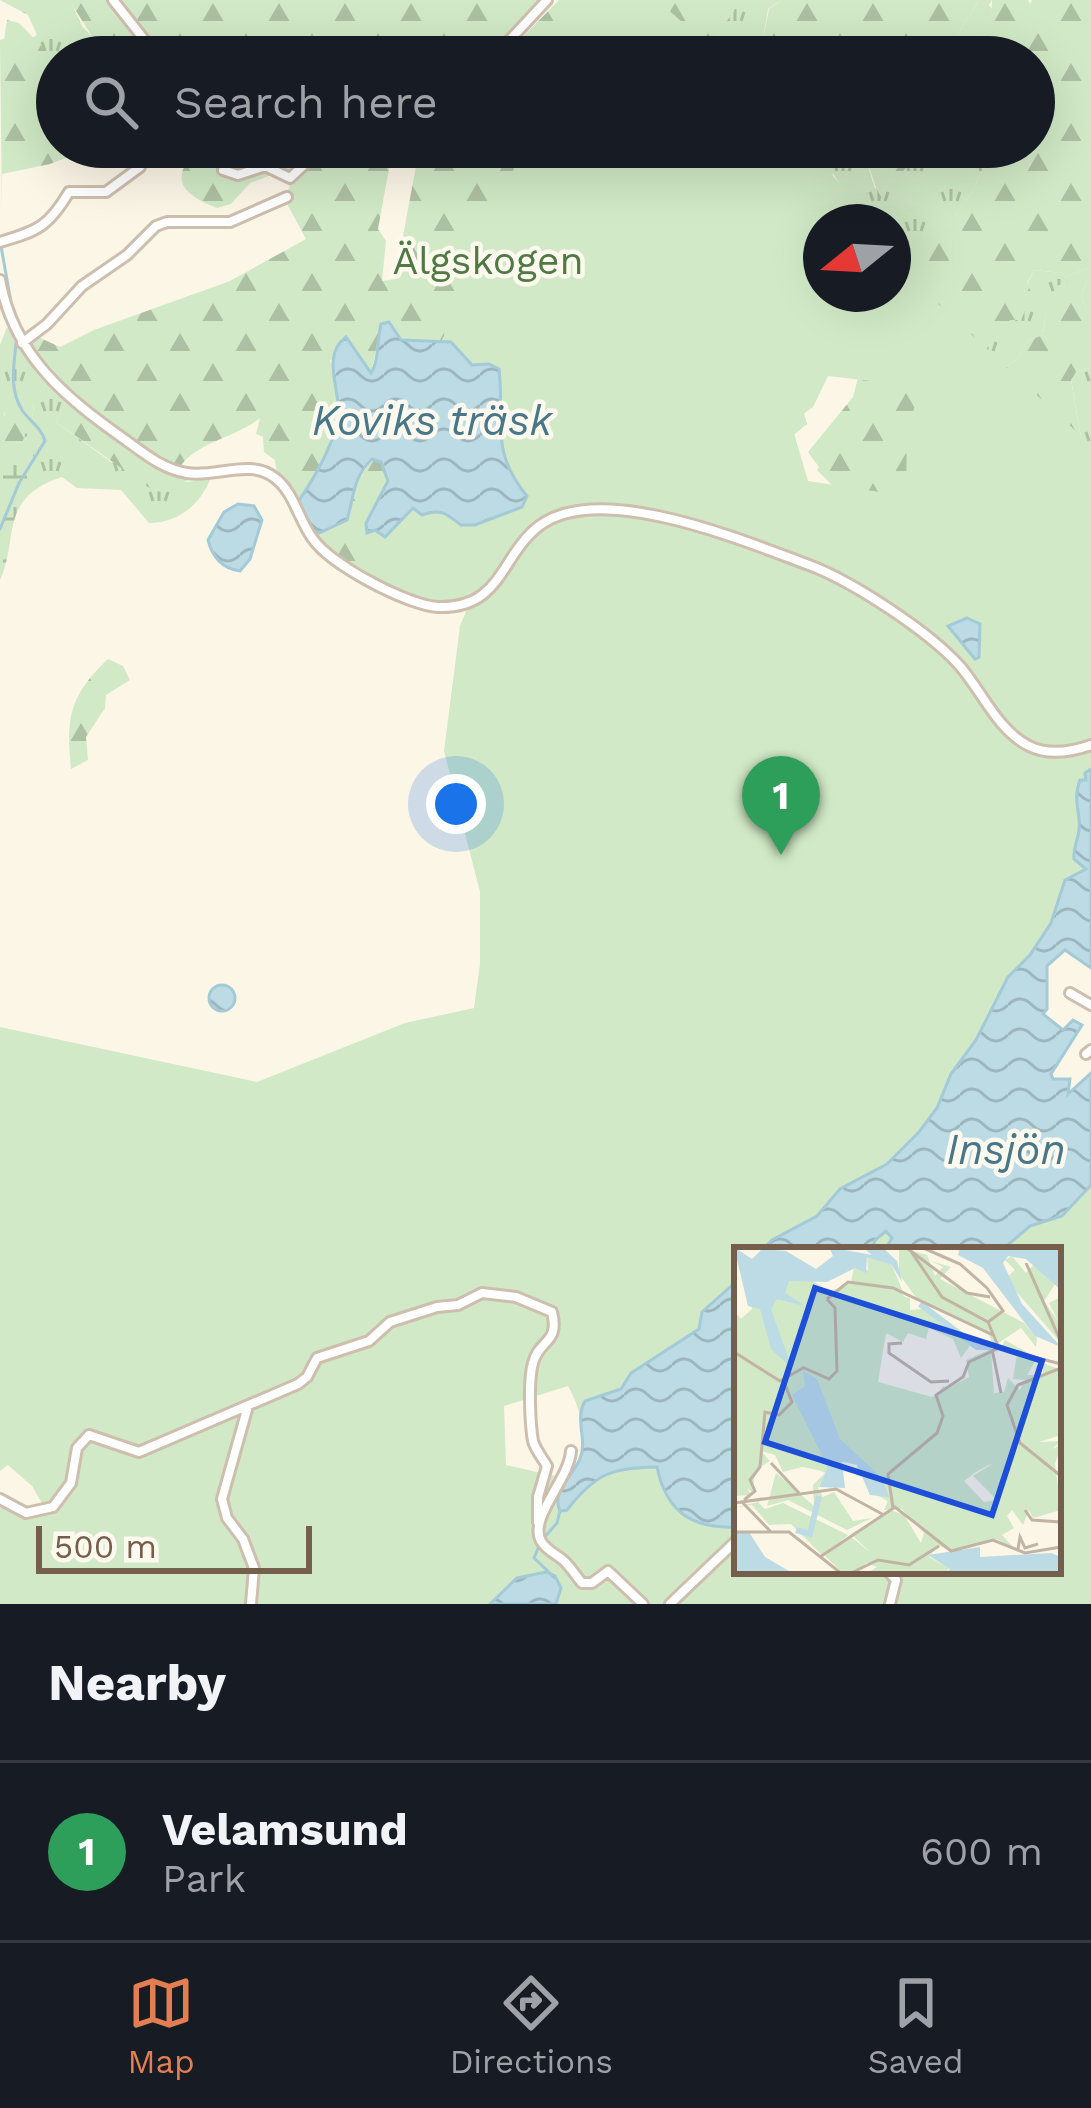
<!DOCTYPE html>
<meta charset="utf-8">
<style>
:root{--surface:#171b24;--page:#20242c;--text:#f1f3f6;--muted:#9ea1a6;--line:#363941;--accent:#e27e51}
body{margin:0;font-family:"Work Sans",sans-serif;background:var(--page);color:var(--text)}
.compass{position:absolute;left:803px;top:204px;width:108px;height:108px;border-radius:50%;background:var(--surface);box-shadow:0 12px 48px #0002;rotate:252deg}
.scale{position:absolute;left:36px;bottom:30px;width:276px;box-sizing:border-box;padding-left:12px;border:6px solid #755e4c;border-top:0;font-size:33px;line-height:42px;white-space:nowrap;color:#755e4c;-webkit-text-stroke:9px #fef9ee;paint-order:stroke}
.you{position:absolute;left:456px;top:804px;width:42px;height:42px;margin:-30px;border:9px solid #fff;border-radius:50%;background:#1a73e8;box-shadow:0 0 0 18px #1a73e833}
.badge{display:grid;place-items:center;width:78px;height:78px;border-radius:50%;background:var(--accent);color:#fff;font-size:39px;font-weight:700}
.pin{position:absolute;translate:-50% -99px;filter:drop-shadow(0 3px 6px #0008)}
.pin::after{content:'';position:absolute;top:63px;width:42px;height:36px;background:inherit;clip-path:polygon(0 0,100% 0,50% 100%)}
.list{margin:0;padding:0;list-style:none}
h2{display:flex;justify-content:space-between;align-items:center;height:156px;margin:0;padding:0 48px;font-size:51px}
h2 small{font-size:39px;font-weight:400;color:var(--muted)}
.list li{display:grid;grid-template-columns:78px 1fr auto;gap:36px;align-items:center;box-sizing:border-box;height:180px;padding:0 48px;border-top:3px solid var(--line)}
.list b{display:block;font-size:45px;white-space:nowrap}
.list p{margin:0;font-size:39px;white-space:nowrap;color:var(--muted)}
.list em{font-size:39px;font-style:normal;color:var(--muted)}
.icon{flex:none;width:66px;height:66px;fill:none;stroke:currentColor;stroke-width:2;stroke-linecap:round;stroke-linejoin:round}
.map{position:relative;flex:none;width:1091px;height:1604px;overflow:hidden}
.search{position:absolute;background:var(--surface);box-shadow:0 12px 48px #0002;left:36px;right:36px;top:36px;height:132px;display:flex;align-items:center;gap:30px;box-sizing:border-box;padding:0 42px;border-radius:66px;color:var(--muted);font-size:45px}
.sheet{height:336px;background:var(--surface)}
nav{display:flex;justify-content:space-around;align-items:center;box-sizing:border-box;height:168px;border-top:3px solid var(--line);background:var(--surface);font-size:33px;color:var(--muted)}
nav a{display:grid;justify-items:center;gap:6px}
nav .on{color:var(--accent)}
.map>svg:first-child{display:block}
.grass{fill:url(#grass-tufts)}
.forest{fill:url(#forest-firs);fill-rule:evenodd}
.wetland{fill:url(#wetland-marsh)}
.park{fill:#d1e9c6;fill-rule:evenodd}
.water{fill:url(#water-waves);stroke:#a3cad7;stroke-width:3}
.lines{fill:none;stroke-linecap:round;stroke-linejoin:round}
.stream{stroke:#a3cad7;stroke-width:3}
.minor-casing{stroke:#cebeae;stroke-width:14}
.minor{stroke:#fff;stroke-width:8}
.labels{text-anchor:middle;stroke-width:9;stroke-linejoin:round;paint-order:stroke}
.park-label{font-size:39px;fill:#4f7a44;stroke:#fef9ee}
.water-label{font-size:42px;font-style:italic;fill:#477788;stroke:#fef9ee}
.inset-river{fill:none;stroke:#bcdbe5;stroke-width:6}
.inset-road{fill:none;stroke:#c2b4a4;stroke-width:3}
.view{fill:#1d4ed8;fill-opacity:0.15;stroke:#1d4ed8;stroke-width:6}
.inset-edge{fill:none;stroke:#755e4c;stroke-width:6}
</style>
<div class="map">
<svg width="1091" height="1604" viewBox="0 0 1091 1604">
<defs>
<pattern id="grass-tufts" width="24" height="20" patternUnits="userSpaceOnUse" patternTransform="scale(3)"><rect width="24" height="20" fill="#d1e9c6"/><path d="M3 7l-1-3M5 7V3M7 7l1-3M15 17l-1-3M17 17v-4M19 17l1-3" fill="none" stroke="#aec0a3"/></pattern>
<pattern id="forest-firs" width="22" height="20" patternUnits="userSpaceOnUse" patternTransform="scale(3)"><rect width="22" height="20" fill="#d1e9c6"/><path d="M5 1l3.5 6h-7zM16 11l3.5 6h-7z" fill="#aec0a3"/></pattern>
<pattern id="wetland-marsh" width="20" height="14" patternUnits="userSpaceOnUse" patternTransform="scale(3)"><rect width="20" height="14" fill="#d1e9c6"/><path d="M1 5h8M5 5V1M11 12h8M15 12V8" fill="none" stroke="#aec0a3"/></pattern>
<pattern id="water-waves" width="16" height="10" patternUnits="userSpaceOnUse" patternTransform="scale(3)"><rect width="16" height="10" fill="#bcdbe5"/><path d="M0 5q4-4 8 0t8 0" fill="none" stroke="#9db5bc"/></pattern>
</defs>
<rect width="100%" height="100%" fill="#fcf6e7"/>
<path class="grass" d="M0 0H70L82 26 111 57H57V62L32 38 37 35 28 15Z
M739 0H782L768 9 763 40 749 57H704Z
M979 0H992L989 5 1020 49 1021 57H954L959 32Z
M776 147H862L875 189 905 169 911 147H992L971 194 925 254 911 250 896 222 893 227V222H862L833 173 821 222Z
M1091 267V310H1086L1081 296 1088 278 1046 311 1043 335 1027 341 1019 357 1007 367 980 356 1010 319 1034 270 1062 273 1065 277Z
M7 327 37 374 66 402 56 422 111 462 187 482 211 478C200 505 178 523 149 523L121 490 77 488 62 477 51 481 31 461 42 432 32 420 34 404 6 409 3 418 0 417V345Z
M1091 368V454L1082 444 1071 379 1076 372Z"/>
<path class="forest" d="M69 0H107L153 57H111L102 52Z
M116 0H540L542 4 488 57H161Z
M559 0H739V3L703 57H503Z
M782 0H979L959 32 954 57H749L763 40 769 9Z
M992 0H1028L1030 4 1032 0H1091V267L1065 277 1062 273 1034 270 1027 283 1032 294 1021 320H1010L980 356 1007 367 1019 357 1027 341 1043 335 1046 311 1057 286 1086 274 1088 278 1081 296 1086 310H1091V368L1076 372 1071 380 1082 444 933 509 837 490 817 470 819 467 808 452 853 397 858 378 837 354 804 413 807 424 791 437 649 380 821 294H893L896 221 910 237 911 250 925 253 971 194 992 147H1034V57H1021L1019 50 1002 46 991 28Z
M7 20 19 23 57 62V147H122L114 154 91 148 50 164 2 174V215L0 40 4 39Z
M202 147H393L378 229 386 241 382 281 395 279 417 161 412 147H573L379 581C337 559 318 545 293 504 285 489 276 477 275 460L264 452 263 437 256 434 260 418C236 438 193 443 179 469 126 445 56 394 28 344L36 336 60 347 94 330 230 281 306 239 284 198 290 186 274 174 250 183 231 204 217 208C180 194 167 176 202 147ZM381 324 392 329 401 340 451 342 368 532 388 481 381 462 372 459 352 490 350 510 317 531 313 530 298 502C328 458 348 413 330 360L356 350 371 374Z
M862 147H911L905 169 880 199Z
M803 159C835 164 847 197 862 222H837Z
M66 402 155 465 190 479 164 493 151 489 56 422Z
M34 403 32 420 41 435 27 427 23 442 0 447V417L5 415V409Z
M108 659 123 666 130 680 106 695 105 708 86 737 88 760 71 769C66 718 69 696 108 659Z"/>
<path class="wetland" d="M27 426 41 435 32 461 51 481C0 503 18 542 0 580V447L23 442Z"/>
<path class="park" d="M581 0H657L722 57H559Z
M523 147H800L856 222H821V294H893V262L1091 445V966L1064 938 1039 966V1081L1067 1107 1091 1084V1604H0V1503L17 1511 39 1512 43 1505 32 1486 8 1465 0 1471V1027L257 1082 405 1023 474 1008 480 964V892L444 751 460 626 467 609H440L363 578 383 481ZM828 376 922 387 907 428 906 496 808 481 791 423 813 407ZM737 1250H1058V1571H737ZM568 1386C584 1414 592 1455 564 1478L506 1465 504 1406Z"/>
<path class="water" d="M389 322 401 340 451 342 472 365 489 364 499 369C505 423 489 450 527 496L522 507 475 525H461C446 513 440 508 422 515L413 508 385 537 375 530 367 533 366 523 388 481 381 462 372 459C353 477 354 496 347 520L319 533 313 530 298 502C313 480 329 452 337 425 345 394 318 358 346 337L371 373C379 361 377 339 381 324Z
M238 504 254 506 262 520 250 559 240 571C223 569 212 557 208 540L224 512Z
M967 618 980 624 979 657 975 659 948 626Z
M1091 769V968L1065 950 1047 966V1009L1043 1014 1063 1030 1073 1020 1082 1025 1051 1074 1053 1079H1070L1068 1094 1091 1073V1185L1062 1216 1030 1226 1002 1250H885L892 1238 886 1231 875 1240 872 1250H763L772 1240 817 1216 840 1189 887 1164 919 1132 937 1108 951 1074 976 1040 1008 977 1030 955 1051 923 1065 880 1086 869 1074 859C1073 846 1078 841 1079 830 1081 809 1072 803 1080 780H1086L1085 773Z
M209 998a13 13 0 1 1 26 0a13 13 0 1 1-26 0Z
M737 1281V1527C691 1529 666 1511 657 1467 611 1468 596 1473 567 1510L560 1511C551 1491 572 1477 580 1459 588 1440 574 1420 585 1401L621 1389 631 1373 699 1329 702 1312Z
M546 1572 555 1576 561 1588 556 1604H490L517 1578Z"/>
<g class="lines">
<path class="stream" d="M1 246 12 308
M0 529 19 483 45 441C41 427 30 422 22 410 9 389 14 366 16 343
M543 1539 557 1523 560 1511
M539 1546 534 1558 552 1575"/>
<defs>
<path id="minor" d="M113 0 158 57
M494 57 547 0
M223 170 238 175 265 166 290 178 323 147
M0 242C38 231 49 226 69 192H106L140 167 145 150
M0 280C14 356 65 397 124 439 144 453 162 469 187 473 215 478 251 458 275 478 294 492 299 521 313 539 331 565 407 605 438 607 502 609 500 556 539 526 600 480 744 541 809 565 852 581 928 631 959 665 982 691 997 730 1029 746 1049 756 1071 752 1091 745
M22 343 47 324 82 286 127 255 156 226 167 222H230L287 197
M1070 993 1091 1005
M1086 1054 1091 1050
M248 1406 222 1499 227 1518 243 1539 254 1568 251 1604
M571 1451C569 1480 528 1518 541 1541 547 1551 556 1554 563 1560 570 1566 576 1576 582 1583H592L608 1571 643 1604
M0 1499 26 1513 53 1507 71 1483 77 1448 89 1435 139 1452 298 1384 307 1377 317 1358 369 1341 390 1322 437 1307 458 1305 482 1293 516 1297 552 1312C560 1344 539 1339 533 1363 528 1380 530 1424 533 1441 535 1449 543 1459 547 1466L538 1497V1522
M888 1571 896 1580 890 1604
M670 1604 737 1540"/>
</defs>
<use href="#minor" class="minor-casing"/>
<use href="#minor" class="minor"/>
</g>
<g class="labels">
<g class="park-label">
<text x="488" y="274">Älgskogen</text>
</g>
<g class="water-label">
<text x="432" y="435">Koviks träsk</text>
<text x="1006" y="1164">Insjön</text>
</g>
</g>
<g transform="translate(734 1247)">
<rect width="327" height="327" fill="#fcf6e7"/>
<path d="M165 0 193 8 201 29 209 20 197 14 217 20 206 32 290 76 303 91 302 100 287 81 260 99 255 88 183 52 165 27ZM133 9 158 18 169 45 152 47 176 51V63L188 62 237 97 227 111 219 92 195 81 192 92 174 86 169 95 152 86 144 135 198 150 235 130 232 113 257 102 260 146 270 145 274 131 286 143 291 133 279 132 283 107 267 101 271 93 303 111 293 128H309V116L327 123V188L305 195 327 194 318 202 327 198 321 217 327 263 299 271 295 263 289 278 278 263 273 269 280 281 268 288 281 302 263 292 221 304 204 299 195 310 215 321 211 327H132L143 320 132 316 124 327H110L91 309 116 289 137 306 117 287 157 263 170 268 187 296 190 286 168 262 150 263 156 249 149 232 108 196 83 133 70 124 72 134 71 140 65 121 71 118 49 93 73 79 57 71 48 91 37 62 43 52 71 58 51 46 58 31 76 32 90 41 86 50 108 55 100 46 115 43 120 21 134 23ZM195 166 200 182 210 170 240 196 231 192 233 201 253 203H230L229 208 258 217 239 229 263 253 250 255 230 234 248 220 213 205 209 195 226 202 222 185 208 181 204 193 218 217 200 209 203 195 191 204 203 185 188 175ZM278 9 292 26 301 16 323 34 310 54 324 74 315 56 327 50V96L280 42 273 30 281 23 271 13ZM0 125 94 220 84 241 89 250 100 245 119 274 138 271 113 283 54 253 33 259 42 226 80 259 79 238 91 226 75 218 49 225 41 208 27 204 36 214 21 223 19 246 13 241 17 248 0 249ZM24 255 31 262 49 256 114 288 89 309 57 277 35 278 18 258 0 261Z" fill="#d1e9c6" fill-rule="evenodd"/>
<path d="M38 12 66 41 98 44 116 35 163 42 174 53 143 101 144 135 200 152 209 139 287 201 170 263 141 247 137 233 122 228 124 217 103 215 110 237 86 235 93 225 45 215 41 205 28 203 25 220 0 206V64L7 72 18 62 12 20Z" fill="#d1e9c6"/>
<path d="M0 0 18 12 28 2 52 4 82 22 99 9 95 0 138 8 128 0H148L163 14 168 35 158 18 133 10 132 26 121 21 93 35 55 34 51 46 71 59 43 52 37 62 58 121 37 102 26 62 14 59ZM226 0H327V43L292 12 274 9 269 16 288 57 327 100 301 89 249 21 224 8ZM69 124 83 132 106 192 148 231 155 250 136 248 123 218 108 214 111 241 85 240 94 220 58 148 71 139ZM0 285H15L31 310 60 327H1ZM246 300V310L317 306 327 310V325L211 327 216 322 194 308Z" fill="#bcdbe5"/>
<path class="inset-river" d="M186 57 243 100H257M62 283 76 287 85 249M217 327 238 316 320 327"/>
<path class="inset-road" d="M174 0 208 50 254 75 265 101M187 0 226 17 253 41 269 64 254 75M174 2 233 46 256 50M292 16 327 95M93 52 114 35 159 41 259 88M168 96 155 97V106L197 135 215 134M258 102 267 146M0 105 46 134 69 121M68 120 95 132 103 124 101 61 93 52M327 121 284 138 273 158 286 196 327 229M37 216 65 246M10 253 21 244 16 233 26 220 31 165 45 168 58 155 49 133M8 255 37 285M0 256 102 242 150 268M159 261 154 227 203 186 209 169 202 148 229 130 235 115 265 101 327 117M291 263 298 273 327 275M0 285H55L108 327M284 302 286 290 291 301 304 297M86 310 161 260 217 304 259 293 291 306 327 300M115 327 144 313 175 318 205 299"/>
<path class="view" d="M81 41 308 114 258 268 31 195Z"/>
<rect width="327" height="327" class="inset-edge"/>
</g>
</svg>
<svg class="compass" viewBox="-18 -18 36 36"><path d="M0-13l5 13h-10z" fill="#e53935"/><path d="M0 13l5-13h-10z" fill="#9ea1a6"/></svg>
<div class="scale">500 m</div>
<div class="you"></div>
<div class="pin badge" style="left:781px;top:855px;background:#2e9e5b">1</div>
<div class="search"><svg class="icon" aria-label="search" viewBox="0 0 24 24"><circle cx="10" cy="10" r="6"/><path d="M15 15l6 6"/></svg>Search here</div>
</div>
<section class="sheet">
<h2>Nearby<small></small></h2>
<ul class="list">
<li><span class="badge" style="background:#2e9e5b">1</span><div><b>Velamsund</b><p>Park</p></div><em>600 m</em></li>
</ul>
</section>
<nav>
<a class="on"><svg class="icon" aria-label="map" viewBox="0 0 24 24"><path d="M3 6l6-2 6 2 6-2v14l-6 2-6-2-6 2zM9 4v14M15 6v14"/></svg>Map</a>
<a><svg class="icon" aria-label="directions" viewBox="0 0 24 24"><path d="M12 3l9 9-9 9-9-9zM9 14v-3h6M13 9l2 2-2 2"/></svg>Directions</a>
<a><svg class="icon" aria-label="saved" viewBox="0 0 24 24"><path d="M7 4h10v16l-5-4-5 4z"/></svg>Saved</a>
</nav>
